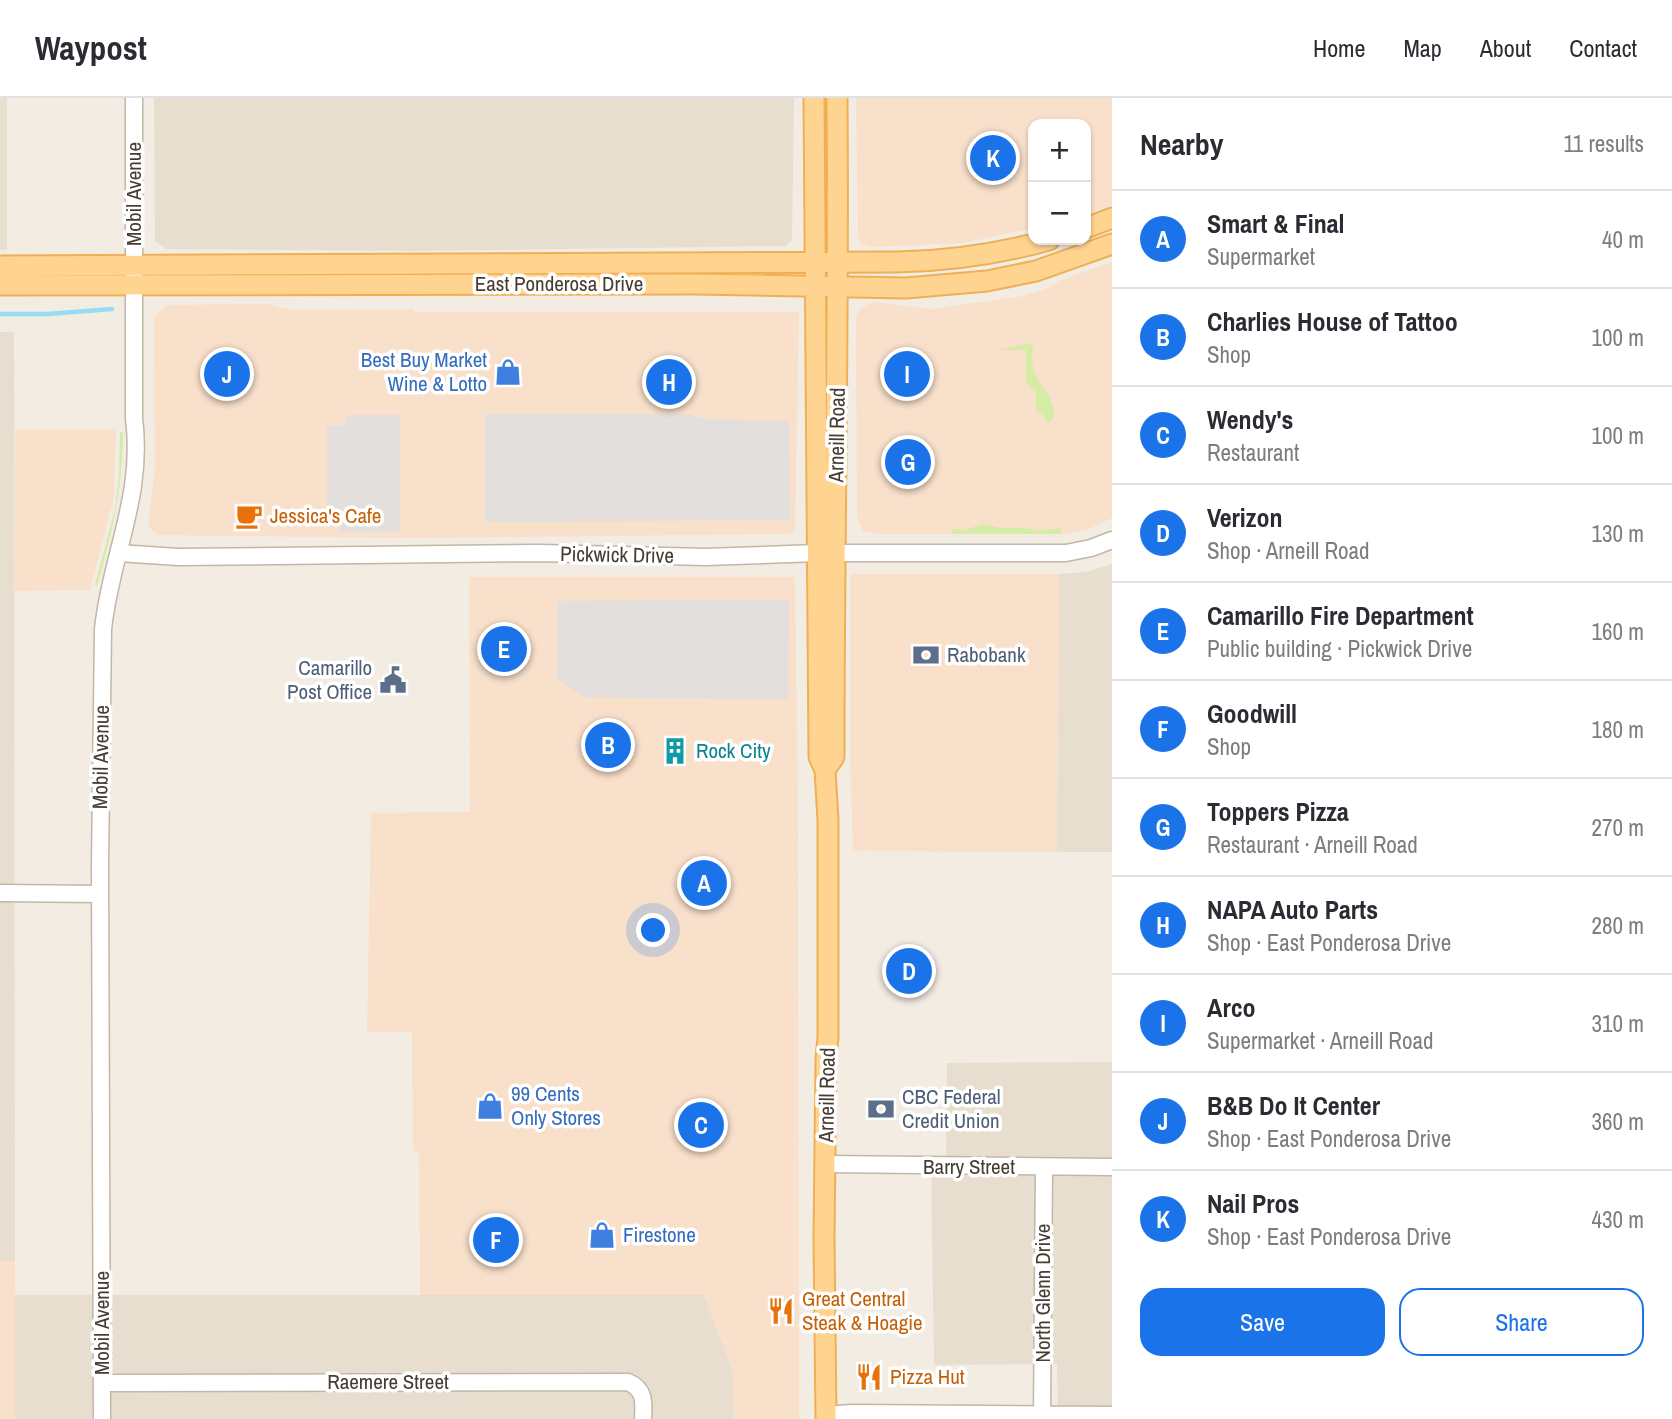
<!DOCTYPE html>
<meta charset="utf-8">
<style>
:root{--surface:#fff;--page:#f2f2f3;--text:#2b2b33;--muted:#7c7c81;--line:#e1e1e2;--accent:#1a73e8}
body{margin:0;font-family:"Archivo Narrow",sans-serif;background:var(--page);color:var(--text)}
.controls{position:absolute;right:21px;top:21px;display:grid;overflow:hidden;border-radius:14px;box-shadow:0 2px 5px #0004}
.controls button{width:63px;height:63px;display:grid;place-items:center;padding:0;border:0;border-bottom:2px solid var(--line);background:var(--surface);color:var(--text);font:35px sans-serif}
.you{position:absolute;left:654px;top:833px;width:24px;height:24px;margin:-18px;border:5px solid #fff;border-radius:50%;background:#1a73e8;box-shadow:0 0 0 10px #1a73e833}
.badge{display:grid;place-items:center;width:46px;height:46px;border-radius:50%;background:var(--accent);color:#fff;font-size:23px;font-weight:700}
.pin{position:absolute;translate:-50% -50%;border:4px solid #fff;box-shadow:0 2px 7px #0006}
.list{margin:0;padding:0;list-style:none}
h2{display:flex;justify-content:space-between;align-items:center;height:91px;margin:0;padding:0 28px;font-size:30px}
h2 small{font-size:23px;font-weight:400;color:var(--muted)}
.list li{display:grid;grid-template-columns:46px 1fr auto;gap:21px;align-items:center;box-sizing:border-box;height:98px;padding:0 28px;border-top:2px solid var(--line)}
.list b{display:block;font-size:26px;white-space:nowrap}
.list p{margin:0;font-size:23px;white-space:nowrap;color:var(--muted)}
.list em{font-size:23px;font-style:normal;color:var(--muted)}
.actions{display:flex;gap:14px;padding:21px 28px}
.actions a{flex:1;padding:16px 0;border:2px solid var(--accent);border-radius:21px;text-align:center;font-size:24px;color:var(--accent)}
.actions .main{background:var(--accent);color:#fff}
.map{position:relative;flex:none;width:1112px;height:1321px;overflow:hidden}
header{display:flex;align-items:center;gap:42px;box-sizing:border-box;height:98px;padding:0 35px;background:var(--surface);border-bottom:2px solid var(--line)}
header strong{font-size:33px}
nav{display:flex;gap:38px;margin-inline-start:auto;font-size:24px}
main{display:flex}
aside{flex:1;background:var(--surface)}
.map>svg:first-child{display:block}
.residential{fill:#e8ded0}
.commercial{fill:#f8e0cb}
.green{fill:#d5eca7}
.parking{fill:#e3dfdc}
.lines{fill:none;stroke-linecap:round;stroke-linejoin:round}
.stream{stroke:#98dbf7;stroke-width:4.5}
.minor-casing{stroke:#c2b6a7;stroke-width:19}
.major-casing{stroke:#efb055;stroke-width:23}
.minor{stroke:#fff;stroke-width:16}
.major{stroke:#ffd390;stroke-width:19}
.labels{text-anchor:middle;stroke-width:7;stroke-linejoin:round;paint-order:stroke}
.street-label{font-size:21px;fill:#453c32;stroke:#fff}
.shop-label{font-size:21px;fill:#366cbe;stroke:#fff;text-anchor:start}
.food-label{font-size:21px;fill:#c56008;stroke:#fff;text-anchor:start}
.service-label{font-size:21px;fill:#4e5e75;stroke:#fff;text-anchor:start}
.culture-label{font-size:21px;fill:#0d838f;stroke:#fff;text-anchor:start}
</style>
<header>
<strong>Waypost</strong>
<nav><a>Home</a><a>Map</a><a>About</a><a>Contact</a></nav>
</header>
<main>
<div class="map">
<svg width="1112" height="1321" viewBox="0 0 1112 1321">
<rect width="100%" height="100%" fill="#f3ece3"/>
<path class="residential" d="M0 0H7V152H0Z
M154 0H794L792 142 786 148 416 153 166 151 155 143Z
M0 234H14L15 1163H0Z
M1112 466V754H1057L1059 476 1086 474Z
M1112 964V1321H1058L1057 1266 934 1267 931 1068H946L947 965Z
M15 1197H704L733 1274 734 1321H15Z"/>
<path class="commercial" d="M856 0H1112V107L1086 116V26H1033V130L963 145 870 149 861 146 858 137Z
M1112 164V420L1087 432 1064 436H879L863 433 857 419 856 219 860 210 873 204 930 211 1018 199 1046 191 1061 182Z
M268 206 286 211H414L415 214H799L795 433 790 436 412 440 157 437 148 428 155 368 154 219 166 207Z
M15 331H116L114 398 90 492 14 493Z
M850 476H1059L1057 754 853 753 850 660Z
M469 479H795L798 715 799 1321H734L733 1274 704 1197H420L419 1054 413 1053 412 934H367L371 715 470 714Z
M0 1163H15V1321H0Z"/>
<path class="green" d="M1031 245 1033 248C1032 257 1031 267 1035 276 1042 291 1058 304 1053 321L1048 325 1043 316 1036 314V295L1026 284V252H999Z
M120 334H123C123 390 112 435 97 488L95 487 115 411 119 379Z
M984 426 1000 430H1026L1040 433 1061 430V436H952V431L963 432Z"/>
<path class="parking" d="M485 316H690L703 321 789 323 790 422 485 424Z
M347 317H400V434H339V425L327 424V327H346Z
M789 502 788 602 585 599 557 581V503Z"/>
<g class="lines">
<path class="stream" d="M0 216H48L112 211"/>
<defs>
<path id="minor" d="M119 455 178 459 540 455 706 459 818 455H1066L1091 450 1112 442
M0 795 100 796
M825 1066 1112 1069
M102 1285 628 1284C645 1291 644 1304 643 1321
M826 1317 852 1315 1112 1317
M102 1321 100 768 103 531C111 456 144 399 134 320V0
M1042 1321 1044 1069"/>
<path id="major" d="M814 0 819 659 825 672 828 722V939L826 961 824 1139 826 1321
M1086 130 1112 120
M0 168 897 164C949 163 998 156 1049 142
M0 187 697 186 906 190 987 183 1036 173 1112 146
M825 672 834 659C834 440 839 220 837 0"/>
</defs>
<use href="#minor" class="minor-casing"/>
<use href="#major" class="major-casing"/>
<use href="#minor" class="minor"/>
<use href="#major" class="major"/>
</g>
<defs>
<symbol id="shop-bare" viewBox="-9 -9 18 18"><path d="M-5-2.5h2.3a2.7 3.5 0 0 1 5.4 0H5L5.5 6h-11ZM-1.5-2.5h3a1.5 2.3 0 0 0-3 0Z" fill="#3f7fe0" stroke="#fff" stroke-width="2.5" paint-order="stroke"/></symbol>
<symbol id="cafe-bare" viewBox="-9 -9 18 18"><path d="M-5.5-4.5H6V0H3Q3 3.5 0 3.5H-2.5Q-5.5 3.5-5.5 0ZM3-3.2v2h1.7v-2ZM-6 4.5H4V6H-6Z" fill="#e8710a" stroke="#fff" stroke-width="2.5" paint-order="stroke"/></symbol>
<symbol id="bank-bare" viewBox="-9 -9 18 18"><path d="M-6-4H6V4H-6ZM0-2.3a2.3 2.3 0 1 0 0 4.6a2.3 2.3 0 1 0 0-4.6Z" fill="#5c6f8a" stroke="#fff" stroke-width="2.5" paint-order="stroke"/></symbol>
<symbol id="civic-bare" viewBox="-9 -9 18 18"><path d="M-.6-6.5H3V-4.5H.6V-3L4-1V1h2V6H-6V1h2V-1L-.6-3ZM-1.2 2.5V6h2.4V2.5Z" fill="#5c6f8a" stroke="#fff" stroke-width="2.5" paint-order="stroke"/></symbol>
<symbol id="building-bare" viewBox="-9 -9 18 18"><path d="M-4-6H4V6H1V3H-1V6H-4ZM-2.5-4.3h1.7v1.8h-1.7ZM.8-4.3h1.7v1.8H.8ZM-2.5-1h1.7V.8h-1.7ZM.8-1h1.7V.8H.8Z" fill="#0f9aa8" stroke="#fff" stroke-width="2.5" paint-order="stroke"/></symbol>
<symbol id="restaurant-bare" viewBox="-9 -9 18 18"><path d="M-5-6h1v4h1v-4h1v4h1v-4h1v5L-1.5 .5V6h-2V.5L-5-1ZM5-6V6H3V1.5H1.5Q1.5-4 5-6Z" fill="#e8710a" stroke="#fff" stroke-width="2.5" paint-order="stroke"/></symbol>
</defs>
<g fill-rule="evenodd">
<use href="#shop-bare" x="489" y="255" width="38" height="38"/>
<use href="#cafe-bare" x="230" y="399" width="38" height="38"/>
<use href="#bank-bare" x="907" y="538" width="38" height="38"/>
<use href="#civic-bare" x="374" y="563" width="38" height="38"/>
<use href="#building-bare" x="656" y="634" width="38" height="38"/>
<use href="#shop-bare" x="471" y="989" width="38" height="38"/>
<use href="#bank-bare" x="862" y="992" width="38" height="38"/>
<use href="#shop-bare" x="583" y="1118" width="38" height="38"/>
<use href="#restaurant-bare" x="762" y="1194" width="38" height="38"/>
<use href="#restaurant-bare" x="850" y="1260" width="38" height="38"/>
</g>
<g class="labels">
<g class="street-label">
<text transform="translate(134 96) rotate(-90)" y="7">Mobil Avenue</text>
<text x="559" y="193">East Ponderosa Drive</text>
<text transform="translate(837 337) rotate(-89)" y="7">Arneill Road</text>
<text transform="translate(617 457) rotate(1)" y="7">Pickwick Drive</text>
<text transform="translate(101 659) rotate(-89)" y="7">Mobil Avenue</text>
<text transform="translate(827 997) rotate(-89)" y="7">Arneill Road</text>
<text x="969" y="1076">Barry Street</text>
<text transform="translate(1043 1195) rotate(-90)" y="7">North Glenn Drive</text>
<text transform="translate(102 1225) rotate(-90)" y="7">Mobil Avenue</text>
<text x="388" y="1291">Raemere Street</text>
</g>
<g class="shop-label">
<text x="487" y="269" text-anchor="end">Best Buy Market<tspan x="487" dy="24">Wine &amp; Lotto</tspan></text>
<text x="511" y="1003">99 Cents<tspan x="511" dy="24">Only Stores</tspan></text>
<text x="623" y="1144">Firestone</text>
</g>
<g class="food-label">
<text x="270" y="425">Jessica's Cafe</text>
<text x="802" y="1208">Great Central<tspan x="802" dy="24">Steak &amp; Hoagie</tspan></text>
<text x="890" y="1286">Pizza Hut</text>
</g>
<g class="service-label">
<text x="947" y="564">Rabobank</text>
<text x="372" y="577" text-anchor="end">Camarillo<tspan x="372" dy="24">Post Office</tspan></text>
<text x="902" y="1006">CBC Federal<tspan x="902" dy="24">Credit Union</tspan></text>
</g>
<g class="culture-label">
<text x="696" y="660">Rock City</text>
</g>
</g>
</svg>
<div class="controls">
<button>+</button>
<button>−</button>
</div>
<div class="you"></div>
<div class="pin badge" style="left:704px;top:785px">A</div>
<div class="pin badge" style="left:608px;top:647px">B</div>
<div class="pin badge" style="left:701px;top:1027px">C</div>
<div class="pin badge" style="left:909px;top:873px">D</div>
<div class="pin badge" style="left:504px;top:551px">E</div>
<div class="pin badge" style="left:496px;top:1142px">F</div>
<div class="pin badge" style="left:908px;top:364px">G</div>
<div class="pin badge" style="left:669px;top:284px">H</div>
<div class="pin badge" style="left:907px;top:276px">I</div>
<div class="pin badge" style="left:227px;top:276px">J</div>
<div class="pin badge" style="left:993px;top:60px">K</div>
</div>
<aside>
<h2>Nearby<small>11 results</small></h2>
<ul class="list">
<li><span class="badge">A</span><div><b>Smart &amp; Final</b><p>Supermarket</p></div><em>40 m</em></li>
<li><span class="badge">B</span><div><b>Charlies House of Tattoo</b><p>Shop</p></div><em>100 m</em></li>
<li><span class="badge">C</span><div><b>Wendy's</b><p>Restaurant</p></div><em>100 m</em></li>
<li><span class="badge">D</span><div><b>Verizon</b><p>Shop · Arneill Road</p></div><em>130 m</em></li>
<li><span class="badge">E</span><div><b>Camarillo Fire Department</b><p>Public building · Pickwick Drive</p></div><em>160 m</em></li>
<li><span class="badge">F</span><div><b>Goodwill</b><p>Shop</p></div><em>180 m</em></li>
<li><span class="badge">G</span><div><b>Toppers Pizza</b><p>Restaurant · Arneill Road</p></div><em>270 m</em></li>
<li><span class="badge">H</span><div><b>NAPA Auto Parts</b><p>Shop · East Ponderosa Drive</p></div><em>280 m</em></li>
<li><span class="badge">I</span><div><b>Arco</b><p>Supermarket · Arneill Road</p></div><em>310 m</em></li>
<li><span class="badge">J</span><div><b>B&amp;B Do It Center</b><p>Shop · East Ponderosa Drive</p></div><em>360 m</em></li>
<li><span class="badge">K</span><div><b>Nail Pros</b><p>Shop · East Ponderosa Drive</p></div><em>430 m</em></li>
</ul>
<div class="actions"><a class="main">Save</a><a>Share</a></div>
</aside>
</main>
